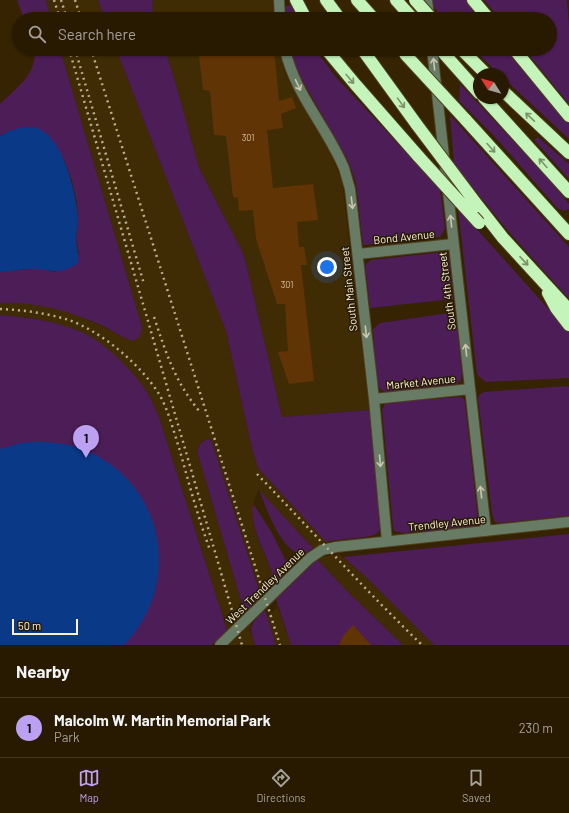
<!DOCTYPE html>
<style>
:root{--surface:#281a01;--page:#342710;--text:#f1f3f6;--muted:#a5a199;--line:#443823;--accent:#bca0f2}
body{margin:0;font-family:Barlow,sans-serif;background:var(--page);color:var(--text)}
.compass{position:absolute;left:473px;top:68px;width:36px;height:36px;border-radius:50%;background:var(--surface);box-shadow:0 1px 3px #0004;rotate:307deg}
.scale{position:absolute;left:12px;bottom:10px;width:66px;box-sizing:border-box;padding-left:4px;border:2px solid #feefd6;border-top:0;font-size:11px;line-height:14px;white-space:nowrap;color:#feefd6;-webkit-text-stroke:3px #261b07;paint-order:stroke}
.you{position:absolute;left:327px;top:267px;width:14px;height:14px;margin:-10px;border:3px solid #fff;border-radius:50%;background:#1a73e8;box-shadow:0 0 0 6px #1a73e833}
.badge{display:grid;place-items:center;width:26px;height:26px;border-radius:50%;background:var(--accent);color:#111;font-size:13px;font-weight:700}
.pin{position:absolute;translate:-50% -33px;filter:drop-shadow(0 1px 2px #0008)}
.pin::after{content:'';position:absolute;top:21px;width:14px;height:12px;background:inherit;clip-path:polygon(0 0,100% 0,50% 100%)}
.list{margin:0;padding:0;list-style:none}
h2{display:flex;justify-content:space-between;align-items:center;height:52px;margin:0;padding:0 16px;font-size:17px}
h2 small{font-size:13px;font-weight:400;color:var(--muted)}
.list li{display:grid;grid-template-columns:26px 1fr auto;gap:12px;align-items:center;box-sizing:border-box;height:60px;padding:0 16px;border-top:1px solid var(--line)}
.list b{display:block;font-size:15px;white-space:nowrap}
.list p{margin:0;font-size:13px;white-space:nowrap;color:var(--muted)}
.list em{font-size:13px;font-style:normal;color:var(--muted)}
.icon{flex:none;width:22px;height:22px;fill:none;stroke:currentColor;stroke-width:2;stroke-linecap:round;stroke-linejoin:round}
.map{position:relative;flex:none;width:569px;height:645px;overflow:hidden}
.search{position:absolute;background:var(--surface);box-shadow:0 1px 3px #0004;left:12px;right:12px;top:12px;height:44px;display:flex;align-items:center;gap:10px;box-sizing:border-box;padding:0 14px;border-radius:22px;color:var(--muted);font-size:15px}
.sheet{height:112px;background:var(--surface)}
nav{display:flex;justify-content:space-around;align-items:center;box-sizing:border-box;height:56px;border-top:1px solid var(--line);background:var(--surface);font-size:11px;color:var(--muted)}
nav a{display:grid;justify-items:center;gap:2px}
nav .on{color:var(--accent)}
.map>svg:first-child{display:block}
.built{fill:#402c04}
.green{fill:#4d1d57}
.water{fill:#0a3988}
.building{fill:#603404}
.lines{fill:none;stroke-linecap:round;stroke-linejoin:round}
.minor-casing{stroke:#51401f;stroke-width:12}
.highway-casing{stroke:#51401f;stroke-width:14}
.minor{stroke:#687c65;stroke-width:10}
.highway{stroke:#c4f4ba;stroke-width:12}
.rail{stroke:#bcac90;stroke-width:2.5;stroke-dasharray:2 4;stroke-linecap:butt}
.highway-bridge-casing{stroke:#51401f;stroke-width:14;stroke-linecap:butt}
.highway-bridge{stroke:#c4f4ba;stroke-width:12}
.oneway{stroke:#cac7ae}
.oneway2{stroke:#7d9269}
.labels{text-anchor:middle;stroke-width:3;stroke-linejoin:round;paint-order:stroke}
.number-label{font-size:9px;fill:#d6c0a2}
.street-label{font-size:11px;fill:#feefd6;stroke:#261b07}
</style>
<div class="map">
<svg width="569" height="645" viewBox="0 0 569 645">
<rect width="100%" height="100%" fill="#352301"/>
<path class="built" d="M46 0H98L105 19H51Z
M153 0H273L275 19H156L152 7Z
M60 49H116L226 331 252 449 258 468 326 542 313 548 258 490 253 505V519L256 534 272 573 269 578 259 588 211 439 204 440 200 444 197 451 245 614 227 630 159 417 148 393 80 331 54 323 25 317 0 315V303L12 302 48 306 77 315 102 326 126 339 142 327Z
M165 49H279L283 66 287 78 331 154 342 182 369 410 282 417 244 255 199 168 179 95Z
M339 554 365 576 434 645H403L347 591 317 559 325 556Z
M278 607 291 645H276L267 617Z
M251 624 250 630 255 645H229Z"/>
<path class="green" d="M17 0H46L51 19H24Z
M98 0H153L152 7 156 19H105Z
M433 0H467L483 19H445L433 7Z
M484 0H567L569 26V104L524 49H550V19H500Z
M291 5 298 19H286V6Z
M34 49H60L142 327 140 336 134 341C121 338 112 330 101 325 69 311 35 301 0 303V272L28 269H42L54 272 79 254 76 239 78 224 77 203 72 181 65 162 53 141 9 131 0 136V104C16 88 38 74 34 49Z
M116 49H165L179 95 199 168 244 255 282 417 369 410 381 526C380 529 379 532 376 534 371 538 336 539 326 542L258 468 252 449 226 331Z
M291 49H315L335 76 440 189 445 229 440 237 363 245 356 183 348 161 296 69Z
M473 49H508L569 123V139L503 78V74H499Z
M460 84 547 177 569 204V209L565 211 558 209 495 137 459 101Z
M450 115 569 247V299L507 230 454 164Z
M538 137 569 164V179L534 140Z
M458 208 569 332V378L486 382 477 375Z
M444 252 448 255 449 259 453 299 370 308 365 265 371 260Z
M449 313 453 314 456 317 462 373 461 380 457 384 409 389 388 393 381 390 376 382 373 329 380 323Z
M0 315C27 317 54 321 79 331 104 341 132 370 147 392 152 400 155 409 159 417L227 630 212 645H0Z
M567 386 569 387V516L501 523 495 522 492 514 478 398 479 395 484 392Z
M461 397 464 399 465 403 478 520 475 526 469 528 403 533 394 531 393 527 382 410 385 404 390 402Z
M211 439 261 596 245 614 197 451C200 443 202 440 211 439Z
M259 490 313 548 303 555C280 551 267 509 259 490Z
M253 505H254L272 533 289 567 288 570 272 587 269 578 272 573C265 551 250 529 253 505Z
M569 534V645H434L365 576 343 557Z
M317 559 347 591 403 645H291L276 599Z
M265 610 276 645H255C248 624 250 625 265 610Z"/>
<path class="water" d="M23 127C31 127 38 127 44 132 65 146 78 198 78 223 78 228 76 233 76 238 76 247 79 252 78 263 58 277 50 268 29 269 19 269 10 272 0 272V136L9 131Z
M36 442C54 442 71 444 87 451 165 485 183 584 124 645H0V449L21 443Z"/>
<path class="building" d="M274 49 279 101 292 97 296 108 281 114 283 128 267 130 273 188 313 184 318 220 297 222 299 247H304L307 265H301L314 381 289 384 278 352 288 351 285 304H277L256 239 253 210 239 211 238 198 233 197 226 136 214 135 210 91 203 90 199 56Z
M353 625 371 645H339L343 636Z"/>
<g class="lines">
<defs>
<path id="minor" d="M279 0 280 19
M427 0 429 17
M285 49C294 93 327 127 344 168 346 175 348 182 350 189L374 399 387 541
M432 49 486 531
M358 254 453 244
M374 399 470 389
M220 645 310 558 322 550 336 547 569 522"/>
<path id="highway" d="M296 0 306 19
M326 0 340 19
M357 0 374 19
M396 0 413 19
M473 0 489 19
M326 49 355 84 419 157
M362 49 417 125
M440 49 479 93
M461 49 486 74
M514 49 569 116
M503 91 569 153
M484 98 569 192
M465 119 569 234
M478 206 503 238 569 310
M548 293 556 308 569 325"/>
</defs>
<use href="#minor" class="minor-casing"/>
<use href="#highway" class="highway-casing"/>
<use href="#minor" class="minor"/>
<use href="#highway" class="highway"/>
<path class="rail" d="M54 0 60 19
M61 0 67 19
M75 0 81 19
M69 49 242 645
M75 49 144 284
M91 49 280 645
M0 309C23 310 46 313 69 320 102 332 140 364 159 394 169 411 174 433 180 451 189 484 198 517 210 550
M154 317C166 353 175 382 200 412
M257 474C312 531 365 590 422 645"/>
<defs>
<path id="highway-bridge" d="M415 0 432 19
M405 54 465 119
M417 125 478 206
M419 157 479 223"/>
</defs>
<use href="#highway-bridge" class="highway-bridge-casing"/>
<use href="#highway-bridge" class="highway-bridge"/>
</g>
<defs><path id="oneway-shaft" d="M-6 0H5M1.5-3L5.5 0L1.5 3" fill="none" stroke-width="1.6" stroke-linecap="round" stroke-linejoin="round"/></defs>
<g class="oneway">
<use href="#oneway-shaft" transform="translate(434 64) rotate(-96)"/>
<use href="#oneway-shaft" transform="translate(298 85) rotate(64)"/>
<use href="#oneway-shaft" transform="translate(352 203) rotate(83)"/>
<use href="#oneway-shaft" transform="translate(451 221) rotate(-96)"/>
<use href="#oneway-shaft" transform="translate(366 332) rotate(83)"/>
<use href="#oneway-shaft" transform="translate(466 350) rotate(-96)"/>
<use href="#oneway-shaft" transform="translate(380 461) rotate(85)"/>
<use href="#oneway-shaft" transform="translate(481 492) rotate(-96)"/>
</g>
<g class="oneway2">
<use href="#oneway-shaft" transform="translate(350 79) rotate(49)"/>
<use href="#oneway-shaft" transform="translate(401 103) rotate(54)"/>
<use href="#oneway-shaft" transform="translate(530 117) rotate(-137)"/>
<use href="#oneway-shaft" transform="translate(491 148) rotate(48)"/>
<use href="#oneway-shaft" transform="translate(543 163) rotate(-132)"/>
<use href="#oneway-shaft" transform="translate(524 261) rotate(47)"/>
</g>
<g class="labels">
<g class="number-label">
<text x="248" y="141">301</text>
<text x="287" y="288">301</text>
</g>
<g class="street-label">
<text transform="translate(404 237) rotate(-6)" y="4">Bond Avenue</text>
<text transform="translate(349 289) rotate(-96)" y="4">South Main Street</text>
<text transform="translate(447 291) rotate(-97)" y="4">South 4th Street</text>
<text transform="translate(421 382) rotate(-6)" y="4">Market Avenue</text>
<text transform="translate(447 523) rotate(-6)" y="4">Trendley Avenue</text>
<text transform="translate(265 586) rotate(-44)" y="4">West Trendley Avenue</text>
</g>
</g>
</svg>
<svg class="compass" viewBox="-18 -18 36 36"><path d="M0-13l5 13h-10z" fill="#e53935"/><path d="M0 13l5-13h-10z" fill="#a5a199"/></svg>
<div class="scale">50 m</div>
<div class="you"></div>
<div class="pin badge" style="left:86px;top:458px">1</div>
<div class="search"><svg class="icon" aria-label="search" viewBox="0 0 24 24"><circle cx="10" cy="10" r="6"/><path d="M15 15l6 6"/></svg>Search here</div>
</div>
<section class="sheet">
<h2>Nearby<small></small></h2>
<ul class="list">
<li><span class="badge">1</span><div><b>Malcolm W. Martin Memorial Park</b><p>Park</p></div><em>230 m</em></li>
</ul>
</section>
<nav>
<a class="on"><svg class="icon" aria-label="map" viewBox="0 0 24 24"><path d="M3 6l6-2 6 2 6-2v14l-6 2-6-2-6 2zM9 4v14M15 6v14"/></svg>Map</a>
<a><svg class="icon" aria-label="directions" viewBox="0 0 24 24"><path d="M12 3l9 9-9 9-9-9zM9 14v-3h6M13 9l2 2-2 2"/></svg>Directions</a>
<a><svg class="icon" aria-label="saved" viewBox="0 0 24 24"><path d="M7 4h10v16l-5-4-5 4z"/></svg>Saved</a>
</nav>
